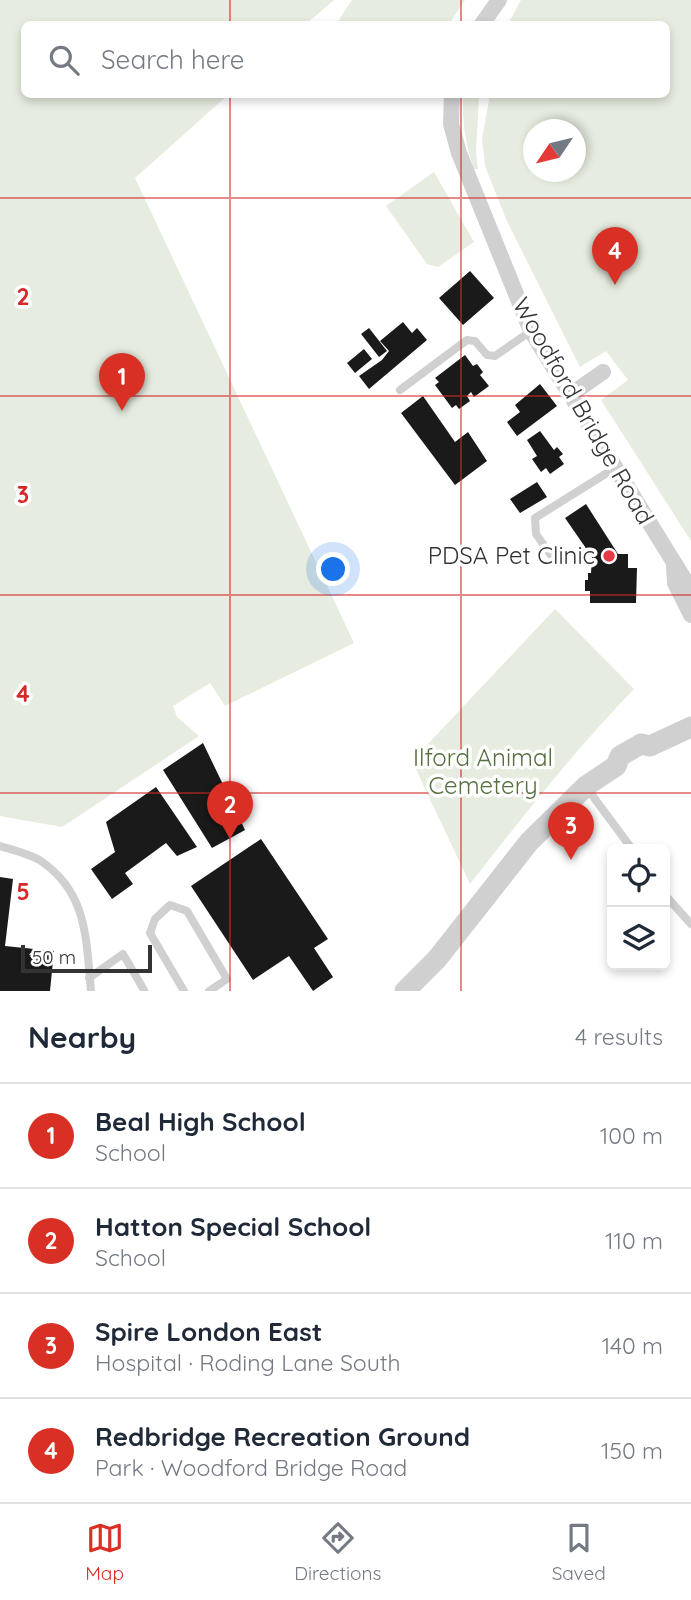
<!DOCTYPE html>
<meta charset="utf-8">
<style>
:root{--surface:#fff;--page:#f2f2f3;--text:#1f2937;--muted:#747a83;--line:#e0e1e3;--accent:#d93025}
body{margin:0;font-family:Quicksand,sans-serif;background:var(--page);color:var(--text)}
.controls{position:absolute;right:21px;bottom:21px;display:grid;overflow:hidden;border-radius:10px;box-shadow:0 4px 10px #0003}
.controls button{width:63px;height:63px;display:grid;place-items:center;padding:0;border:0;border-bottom:2px solid var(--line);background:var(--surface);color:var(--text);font:35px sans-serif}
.compass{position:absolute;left:523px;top:119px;width:63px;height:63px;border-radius:50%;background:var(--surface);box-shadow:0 4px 10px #0003;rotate:235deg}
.scale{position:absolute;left:21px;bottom:18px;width:131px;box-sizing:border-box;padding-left:7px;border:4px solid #333;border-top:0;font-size:19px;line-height:24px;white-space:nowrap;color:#333;-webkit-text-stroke:5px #fff;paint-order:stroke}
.you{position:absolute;left:334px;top:570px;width:24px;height:24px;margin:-18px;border:5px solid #fff;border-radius:50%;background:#1a73e8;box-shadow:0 0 0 10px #1a73e833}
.badge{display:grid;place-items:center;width:46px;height:46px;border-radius:50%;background:var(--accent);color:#fff;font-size:23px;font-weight:700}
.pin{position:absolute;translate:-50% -58px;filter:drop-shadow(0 2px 4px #0008)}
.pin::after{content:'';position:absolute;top:37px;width:24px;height:21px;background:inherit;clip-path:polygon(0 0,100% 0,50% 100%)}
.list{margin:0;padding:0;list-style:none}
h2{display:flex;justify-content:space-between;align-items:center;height:91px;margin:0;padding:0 28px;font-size:30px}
h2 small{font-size:23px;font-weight:400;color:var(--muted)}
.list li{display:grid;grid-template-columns:46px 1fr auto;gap:21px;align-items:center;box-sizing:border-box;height:105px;padding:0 28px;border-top:2px solid var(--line)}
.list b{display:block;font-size:26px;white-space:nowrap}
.list p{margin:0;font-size:23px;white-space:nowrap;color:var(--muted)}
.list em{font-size:23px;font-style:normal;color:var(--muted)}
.icon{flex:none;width:38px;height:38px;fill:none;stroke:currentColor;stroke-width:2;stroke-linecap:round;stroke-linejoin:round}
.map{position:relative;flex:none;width:691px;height:991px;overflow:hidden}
.search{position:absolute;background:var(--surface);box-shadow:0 4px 10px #0003;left:21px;right:21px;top:21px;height:77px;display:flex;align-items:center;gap:18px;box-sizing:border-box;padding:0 24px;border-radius:10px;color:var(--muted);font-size:26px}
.sheet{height:511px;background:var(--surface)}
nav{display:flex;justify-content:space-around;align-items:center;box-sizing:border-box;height:98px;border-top:2px solid var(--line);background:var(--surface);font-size:19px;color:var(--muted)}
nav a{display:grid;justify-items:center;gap:4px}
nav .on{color:var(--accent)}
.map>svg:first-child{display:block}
.green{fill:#e6ecdf;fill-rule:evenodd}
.building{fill:#1a1a1a}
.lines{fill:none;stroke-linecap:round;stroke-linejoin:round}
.service{stroke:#d0d0d0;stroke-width:8}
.minor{stroke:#d0d0d0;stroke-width:16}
.tertiary{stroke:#d0d0d0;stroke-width:21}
.grid{fill:none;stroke:#d62828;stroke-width:2;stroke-opacity:0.55}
.poi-dot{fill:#e63946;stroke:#fff;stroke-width:2.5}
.labels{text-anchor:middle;stroke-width:7;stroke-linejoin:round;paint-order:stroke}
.street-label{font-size:24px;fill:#333;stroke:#fff}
.poi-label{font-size:24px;fill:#333;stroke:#fff;text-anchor:end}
.park-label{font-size:24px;fill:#56703f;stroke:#fff}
.grid-label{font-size:23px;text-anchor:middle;font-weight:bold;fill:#d62828;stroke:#fff;stroke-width:7;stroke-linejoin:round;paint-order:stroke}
</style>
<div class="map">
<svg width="691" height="991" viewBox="0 0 691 991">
<rect width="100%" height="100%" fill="#fff"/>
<path class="green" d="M0 0H334L306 24H24V94L228 95 135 178 354 643 225 706 210 683 173 706 177 717 199 736 62 827 0 816Z
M352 0H465L449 24H336Z
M521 0H691V541L601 400 628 380 606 351 580 367 506 219 485 166 482 139 490 95 666 94V24H508ZM534 130H576V172H534Z
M463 95H479L476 153 478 169H474C465 144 462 121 463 95Z
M434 172 474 242 438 267 427 264 386 206Z
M555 609 634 689C575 750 522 817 470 884L412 761Z"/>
<path class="building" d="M470 271 494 298 463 325 439 298Z
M403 322 412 333 417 328 427 340 369 389 359 376 382 360 389 351 380 341Z
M369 328 387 351 379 357 361 334Z
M364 349 372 359 355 373 347 363Z
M465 355 473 366 477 364 483 372 480 375 489 386 474 397 471 392 467 396 470 401 459 409 456 405 452 408 435 385 439 382 435 378Z
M540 384 557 406 517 436 507 422 520 412 515 405Z
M423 396 455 442 468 432 487 461 455 485 401 413Z
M540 431 554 450 557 447 563 454 559 457 564 464 550 474 546 468 541 472 532 459 537 456 527 440Z
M537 482 547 497 520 513 510 499Z
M586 504 618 554H628V568H637L636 603H590V591H585V580H588V573H591L592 557 565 518Z
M203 743 245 830 212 848 163 770Z
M156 787 197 847 177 856 166 843 125 873 133 884 112 899 91 869 115 852 106 822Z
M261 839 328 939 314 948 333 977 313 991 289 956 253 980 191 886Z
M0 877 13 879 5 946 54 951 50 991H0Z"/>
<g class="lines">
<path class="service" d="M400 390 467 340 475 341 487 355 495 356 531 331
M555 561 536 534 535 518 615 468
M586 787 632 849
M0 846C13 850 30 854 41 861 88 893 86 940 91 991
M665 895 691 924
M89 978 123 954 144 990
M184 991 150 933 155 919 170 905 187 911 227 979 209 991"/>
<path class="minor" d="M482 24 499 0
M452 94 451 124 459 153 531 331 691 590
M570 395 603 372
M674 566 675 583 691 615"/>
<path class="tertiary" d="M405 991 437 959 529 842 586 786 616 766 620 756 641 744 650 746 691 727"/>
</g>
<path class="grid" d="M230 0V24M461 0V24M230 94V991M461 94V991M0 198H691M0 396H691M0 595H691M0 793H691"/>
<circle class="poi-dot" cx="609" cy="556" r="7"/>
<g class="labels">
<g class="street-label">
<text transform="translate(583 411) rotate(60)" y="8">Woodford Bridge Road</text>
</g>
<g class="poi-label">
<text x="595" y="564">PDSA Pet Clinic</text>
</g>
<g class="park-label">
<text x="483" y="766">Ilford Animal<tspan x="483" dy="28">Cemetery</tspan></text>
</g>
</g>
<g class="grid-label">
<text x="23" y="305">2</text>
<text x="23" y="503">3</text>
<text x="23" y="702">4</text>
<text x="23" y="900">5</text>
</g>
</svg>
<div class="controls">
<button><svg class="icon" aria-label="locate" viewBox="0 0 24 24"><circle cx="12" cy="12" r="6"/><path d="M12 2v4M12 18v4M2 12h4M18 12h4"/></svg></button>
<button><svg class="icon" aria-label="layers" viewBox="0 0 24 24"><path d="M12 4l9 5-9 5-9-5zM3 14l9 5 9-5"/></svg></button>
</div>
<svg class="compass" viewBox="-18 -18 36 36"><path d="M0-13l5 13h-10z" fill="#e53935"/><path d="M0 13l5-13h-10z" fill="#747a83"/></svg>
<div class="scale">50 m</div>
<div class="you"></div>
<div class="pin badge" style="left:122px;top:411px">1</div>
<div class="pin badge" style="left:230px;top:839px">2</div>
<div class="pin badge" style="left:571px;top:860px">3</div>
<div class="pin badge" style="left:615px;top:285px">4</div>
<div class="search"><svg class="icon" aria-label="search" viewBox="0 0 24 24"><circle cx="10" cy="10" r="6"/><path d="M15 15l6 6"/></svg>Search here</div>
</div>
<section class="sheet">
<h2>Nearby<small>4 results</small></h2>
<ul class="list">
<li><span class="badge">1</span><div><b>Beal High School</b><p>School</p></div><em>100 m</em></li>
<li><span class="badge">2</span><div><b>Hatton Special School</b><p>School</p></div><em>110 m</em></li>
<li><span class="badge">3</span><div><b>Spire London East</b><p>Hospital · Roding Lane South</p></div><em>140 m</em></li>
<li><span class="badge">4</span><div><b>Redbridge Recreation Ground</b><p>Park · Woodford Bridge Road</p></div><em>150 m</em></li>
</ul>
</section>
<nav>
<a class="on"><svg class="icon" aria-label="map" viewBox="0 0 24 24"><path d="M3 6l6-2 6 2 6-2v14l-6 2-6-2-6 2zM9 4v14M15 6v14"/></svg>Map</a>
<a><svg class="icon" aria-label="directions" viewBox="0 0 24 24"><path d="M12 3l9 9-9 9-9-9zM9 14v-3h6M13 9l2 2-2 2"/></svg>Directions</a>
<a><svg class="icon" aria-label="saved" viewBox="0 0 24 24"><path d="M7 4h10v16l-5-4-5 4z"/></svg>Saved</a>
</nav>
